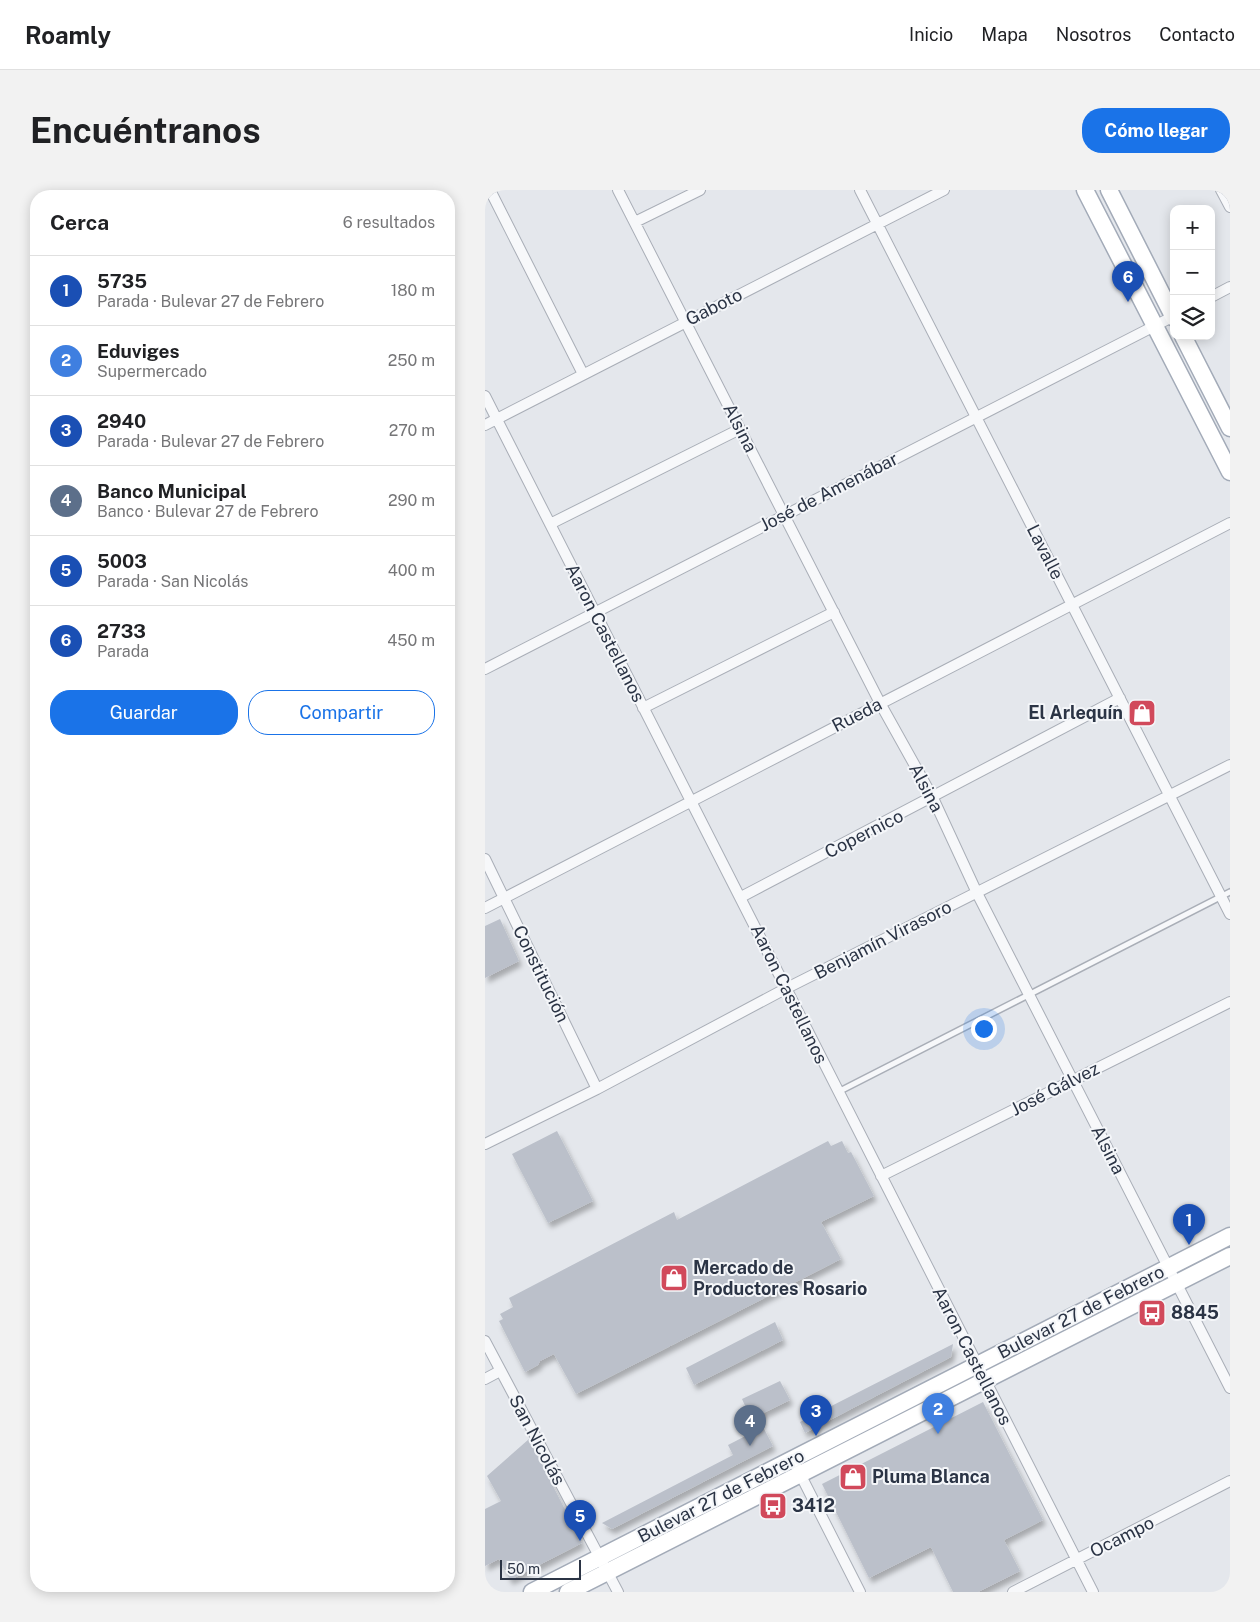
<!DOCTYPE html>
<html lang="es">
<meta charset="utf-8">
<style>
:root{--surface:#fff;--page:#f2f2f2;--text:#202124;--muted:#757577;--line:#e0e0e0;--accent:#1a73e8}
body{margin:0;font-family:"Public Sans",sans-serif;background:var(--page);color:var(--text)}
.controls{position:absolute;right:15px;top:15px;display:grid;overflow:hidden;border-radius:10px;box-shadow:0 2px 12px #0003}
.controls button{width:45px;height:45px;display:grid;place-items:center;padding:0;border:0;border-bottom:1px solid var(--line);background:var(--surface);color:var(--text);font:25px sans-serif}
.scale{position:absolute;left:15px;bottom:12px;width:81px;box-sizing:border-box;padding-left:5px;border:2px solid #2b3445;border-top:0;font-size:14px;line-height:18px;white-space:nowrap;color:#2b3445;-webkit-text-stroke:4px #f4f6f9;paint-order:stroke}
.you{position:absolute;left:498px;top:838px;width:18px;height:18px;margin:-12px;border:4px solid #fff;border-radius:50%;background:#1a73e8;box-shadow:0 0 0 8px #1a73e833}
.badge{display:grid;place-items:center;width:32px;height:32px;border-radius:50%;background:var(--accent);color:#fff;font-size:16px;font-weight:700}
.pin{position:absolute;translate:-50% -41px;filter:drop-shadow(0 1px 2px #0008)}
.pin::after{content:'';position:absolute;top:26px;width:18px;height:15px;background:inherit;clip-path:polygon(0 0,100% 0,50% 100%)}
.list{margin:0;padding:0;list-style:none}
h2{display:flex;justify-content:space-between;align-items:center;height:65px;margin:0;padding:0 20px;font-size:21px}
h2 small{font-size:16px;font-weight:400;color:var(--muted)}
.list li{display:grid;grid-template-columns:32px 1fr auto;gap:15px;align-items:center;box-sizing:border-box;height:70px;padding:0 20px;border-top:1px solid var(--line)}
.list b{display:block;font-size:19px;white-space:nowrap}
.list p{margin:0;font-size:16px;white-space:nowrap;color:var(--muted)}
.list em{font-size:16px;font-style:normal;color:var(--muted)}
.actions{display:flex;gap:10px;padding:15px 20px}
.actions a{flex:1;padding:11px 0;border:1px solid var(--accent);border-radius:20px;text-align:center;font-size:18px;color:var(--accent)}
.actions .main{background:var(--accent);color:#fff}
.icon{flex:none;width:28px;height:28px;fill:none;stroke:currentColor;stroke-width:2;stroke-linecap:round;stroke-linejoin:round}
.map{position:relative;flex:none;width:745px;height:1402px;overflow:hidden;border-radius:20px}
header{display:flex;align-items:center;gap:30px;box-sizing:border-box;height:70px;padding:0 25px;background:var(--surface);border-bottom:1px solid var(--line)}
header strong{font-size:24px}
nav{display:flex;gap:28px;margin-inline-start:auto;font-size:18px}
.intro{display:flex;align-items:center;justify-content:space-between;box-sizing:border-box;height:120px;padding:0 30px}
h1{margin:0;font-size:35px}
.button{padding:12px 22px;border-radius:20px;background:var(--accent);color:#fff;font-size:18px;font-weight:700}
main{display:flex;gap:30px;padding:0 30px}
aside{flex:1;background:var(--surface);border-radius:20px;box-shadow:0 2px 12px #0003}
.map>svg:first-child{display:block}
.building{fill:#bbc0ca;filter:url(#shadow)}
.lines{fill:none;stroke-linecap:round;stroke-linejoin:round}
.lane-casing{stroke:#a9aeb7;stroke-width:8}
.street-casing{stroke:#a9aeb7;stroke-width:12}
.primary-casing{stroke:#a3abb8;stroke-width:19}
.lane{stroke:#f7f8fa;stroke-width:5}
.street{stroke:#f7f8fa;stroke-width:10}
.primary{stroke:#fff;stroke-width:16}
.labels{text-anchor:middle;stroke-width:4;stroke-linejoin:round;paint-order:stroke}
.street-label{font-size:18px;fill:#2b3445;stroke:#f4f6f9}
.poi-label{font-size:18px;font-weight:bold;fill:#2b3445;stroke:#f4f6f9;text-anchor:start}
</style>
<header>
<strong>Roamly</strong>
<nav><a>Inicio</a><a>Mapa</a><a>Nosotros</a><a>Contacto</a></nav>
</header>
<div class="intro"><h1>Encuéntranos</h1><a class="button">Cómo llegar</a></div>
<main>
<aside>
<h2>Cerca<small>6 resultados</small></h2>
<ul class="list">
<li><span class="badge" style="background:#1a4fb4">1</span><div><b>5735</b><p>Parada · Bulevar 27 de Febrero</p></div><em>180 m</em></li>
<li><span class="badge" style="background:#3f7fe0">2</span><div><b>Eduviges</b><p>Supermercado</p></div><em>250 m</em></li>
<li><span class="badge" style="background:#1a4fb4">3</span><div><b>2940</b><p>Parada · Bulevar 27 de Febrero</p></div><em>270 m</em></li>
<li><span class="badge" style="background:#5c6f8a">4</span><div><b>Banco Municipal</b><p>Banco · Bulevar 27 de Febrero</p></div><em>290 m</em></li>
<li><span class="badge" style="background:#1a4fb4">5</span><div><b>5003</b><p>Parada · San Nicolás</p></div><em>400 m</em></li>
<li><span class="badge" style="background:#1a4fb4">6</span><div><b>2733</b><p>Parada</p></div><em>450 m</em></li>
</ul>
<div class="actions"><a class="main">Guardar</a><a>Compartir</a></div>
</aside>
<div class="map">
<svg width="745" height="1402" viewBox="0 0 745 1402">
<defs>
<filter id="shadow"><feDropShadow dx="3" dy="5" stdDeviation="2.5" flood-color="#0004"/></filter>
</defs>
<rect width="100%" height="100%" fill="#e4e7ec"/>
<path class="building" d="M15 729 34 771 0 788V736Z
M72 941 108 1011 63 1033 27 964Z
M343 951 346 956 357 951 363 963 366 962 389 1006 336 1032 356 1069 91 1204 69 1164 55 1171 53 1175 40 1182 14 1131 18 1129 15 1124 28 1117 24 1108 189 1022 192 1030Z
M290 1132 298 1150 209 1195 201 1178Z
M468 1154 466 1167 320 1243 315 1232Z
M295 1191 305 1210 266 1229 257 1209Z
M498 1212 558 1330 519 1350 535 1381 493 1402H468L446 1357 384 1388 337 1294Z
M278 1237 288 1256 127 1339 117 1333 248 1265 243 1255Z
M44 1249 97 1353 25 1390 14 1369 0 1376V1319L16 1311 2 1286Z"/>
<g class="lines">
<defs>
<path id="lane" d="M353 902 745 702"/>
<path id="street" d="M5 0 98 184
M133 0 395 513 448 608 492 703 745 1198
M375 0 745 724
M736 0 745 17
M150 32 215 0
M726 107 745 97
M0 206 608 1402
M0 235 459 0
M65 334 255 239
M0 479 689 126
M158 518 349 422
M0 669 112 899
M256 707 635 508
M0 718 745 333
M0 954 112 899 300 799 745 575
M396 986 745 812
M0 1151 133 1402
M0 1189 15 1181
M308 1270 375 1402
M528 1402 745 1291"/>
<path id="primary" d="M600 0 745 282
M624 0 689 128
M698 146 745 238
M47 1402 745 1046
M83 1402 745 1066"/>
</defs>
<use href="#lane" class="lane-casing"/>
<use href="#street" class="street-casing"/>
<use href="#primary" class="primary-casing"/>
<use href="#lane" class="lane"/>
<use href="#street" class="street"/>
<use href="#primary" class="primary"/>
</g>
<defs>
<symbol id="shop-square" viewBox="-11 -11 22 22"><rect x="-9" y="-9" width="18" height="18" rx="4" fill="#d1495b" stroke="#f4f6f9"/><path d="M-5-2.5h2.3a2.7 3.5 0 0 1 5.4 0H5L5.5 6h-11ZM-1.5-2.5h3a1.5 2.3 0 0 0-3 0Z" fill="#fff"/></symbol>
<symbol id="bus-square" viewBox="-11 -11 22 22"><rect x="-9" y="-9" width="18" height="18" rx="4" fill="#d1495b" stroke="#f4f6f9"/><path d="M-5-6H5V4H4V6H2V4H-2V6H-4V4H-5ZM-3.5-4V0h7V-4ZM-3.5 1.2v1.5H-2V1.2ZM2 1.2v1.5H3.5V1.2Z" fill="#fff"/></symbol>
</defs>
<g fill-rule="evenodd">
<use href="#shop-square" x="641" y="507" width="32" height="32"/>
<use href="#shop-square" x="173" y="1072" width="32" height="32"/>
<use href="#bus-square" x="651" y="1107" width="32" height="32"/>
<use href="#shop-square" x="352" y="1271" width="32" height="32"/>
<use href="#bus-square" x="272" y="1300" width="32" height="32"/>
</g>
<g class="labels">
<g class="street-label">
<text transform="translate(229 117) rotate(-27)" y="6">Gaboto</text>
<text transform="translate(255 238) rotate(63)" y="6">Alsina</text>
<text transform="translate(344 302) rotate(-27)" y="6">José de Amenábar</text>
<text transform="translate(560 362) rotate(63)" y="6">Lavalle</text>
<text transform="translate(120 443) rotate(63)" y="6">Aaron Castellanos</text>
<text transform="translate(372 525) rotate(-27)" y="6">Rueda</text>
<text transform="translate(441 598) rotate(62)" y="6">Alsina</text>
<text transform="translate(379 644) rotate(-27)" y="6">Copernico</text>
<text transform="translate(398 750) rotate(-27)" y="6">Benjamín Virasoro</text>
<text transform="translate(56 784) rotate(64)" y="6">Constitución</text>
<text transform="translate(304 804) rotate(64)" y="6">Aaron Castellanos</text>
<text transform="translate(570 899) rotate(-27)" y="6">José Gálvez</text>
<text transform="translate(623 960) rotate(63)" y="6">Alsina</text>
<text transform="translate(596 1122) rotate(-27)" y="6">Bulevar 27 de Febrero</text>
<text transform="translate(487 1166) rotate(63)" y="6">Aaron Castellanos</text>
<text transform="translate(52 1250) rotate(62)" y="6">San Nicolás</text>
<text transform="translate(236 1306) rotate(-27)" y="6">Bulevar 27 de Febrero</text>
<text transform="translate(637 1347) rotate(-27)" y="6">Ocampo</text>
</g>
<g class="poi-label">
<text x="638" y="529" text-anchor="end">El Arlequín</text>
<text x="208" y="1084">Mercado de<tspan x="208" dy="21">Productores Rosario</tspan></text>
<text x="686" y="1129">8845</text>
<text x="387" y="1293">Pluma Blanca</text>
<text x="307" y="1322">3412</text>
</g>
</g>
</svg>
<div class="controls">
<button>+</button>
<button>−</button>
<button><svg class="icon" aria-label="layers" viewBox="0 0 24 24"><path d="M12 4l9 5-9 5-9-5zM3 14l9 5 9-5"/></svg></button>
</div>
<div class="scale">50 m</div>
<div class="you"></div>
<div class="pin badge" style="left:704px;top:1055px;background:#1a4fb4">1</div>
<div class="pin badge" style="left:453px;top:1244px;background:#3f7fe0">2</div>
<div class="pin badge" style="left:331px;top:1246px;background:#1a4fb4">3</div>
<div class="pin badge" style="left:265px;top:1256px;background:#5c6f8a">4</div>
<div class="pin badge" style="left:95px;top:1351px;background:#1a4fb4">5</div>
<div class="pin badge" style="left:643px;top:112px;background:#1a4fb4">6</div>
</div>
</main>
